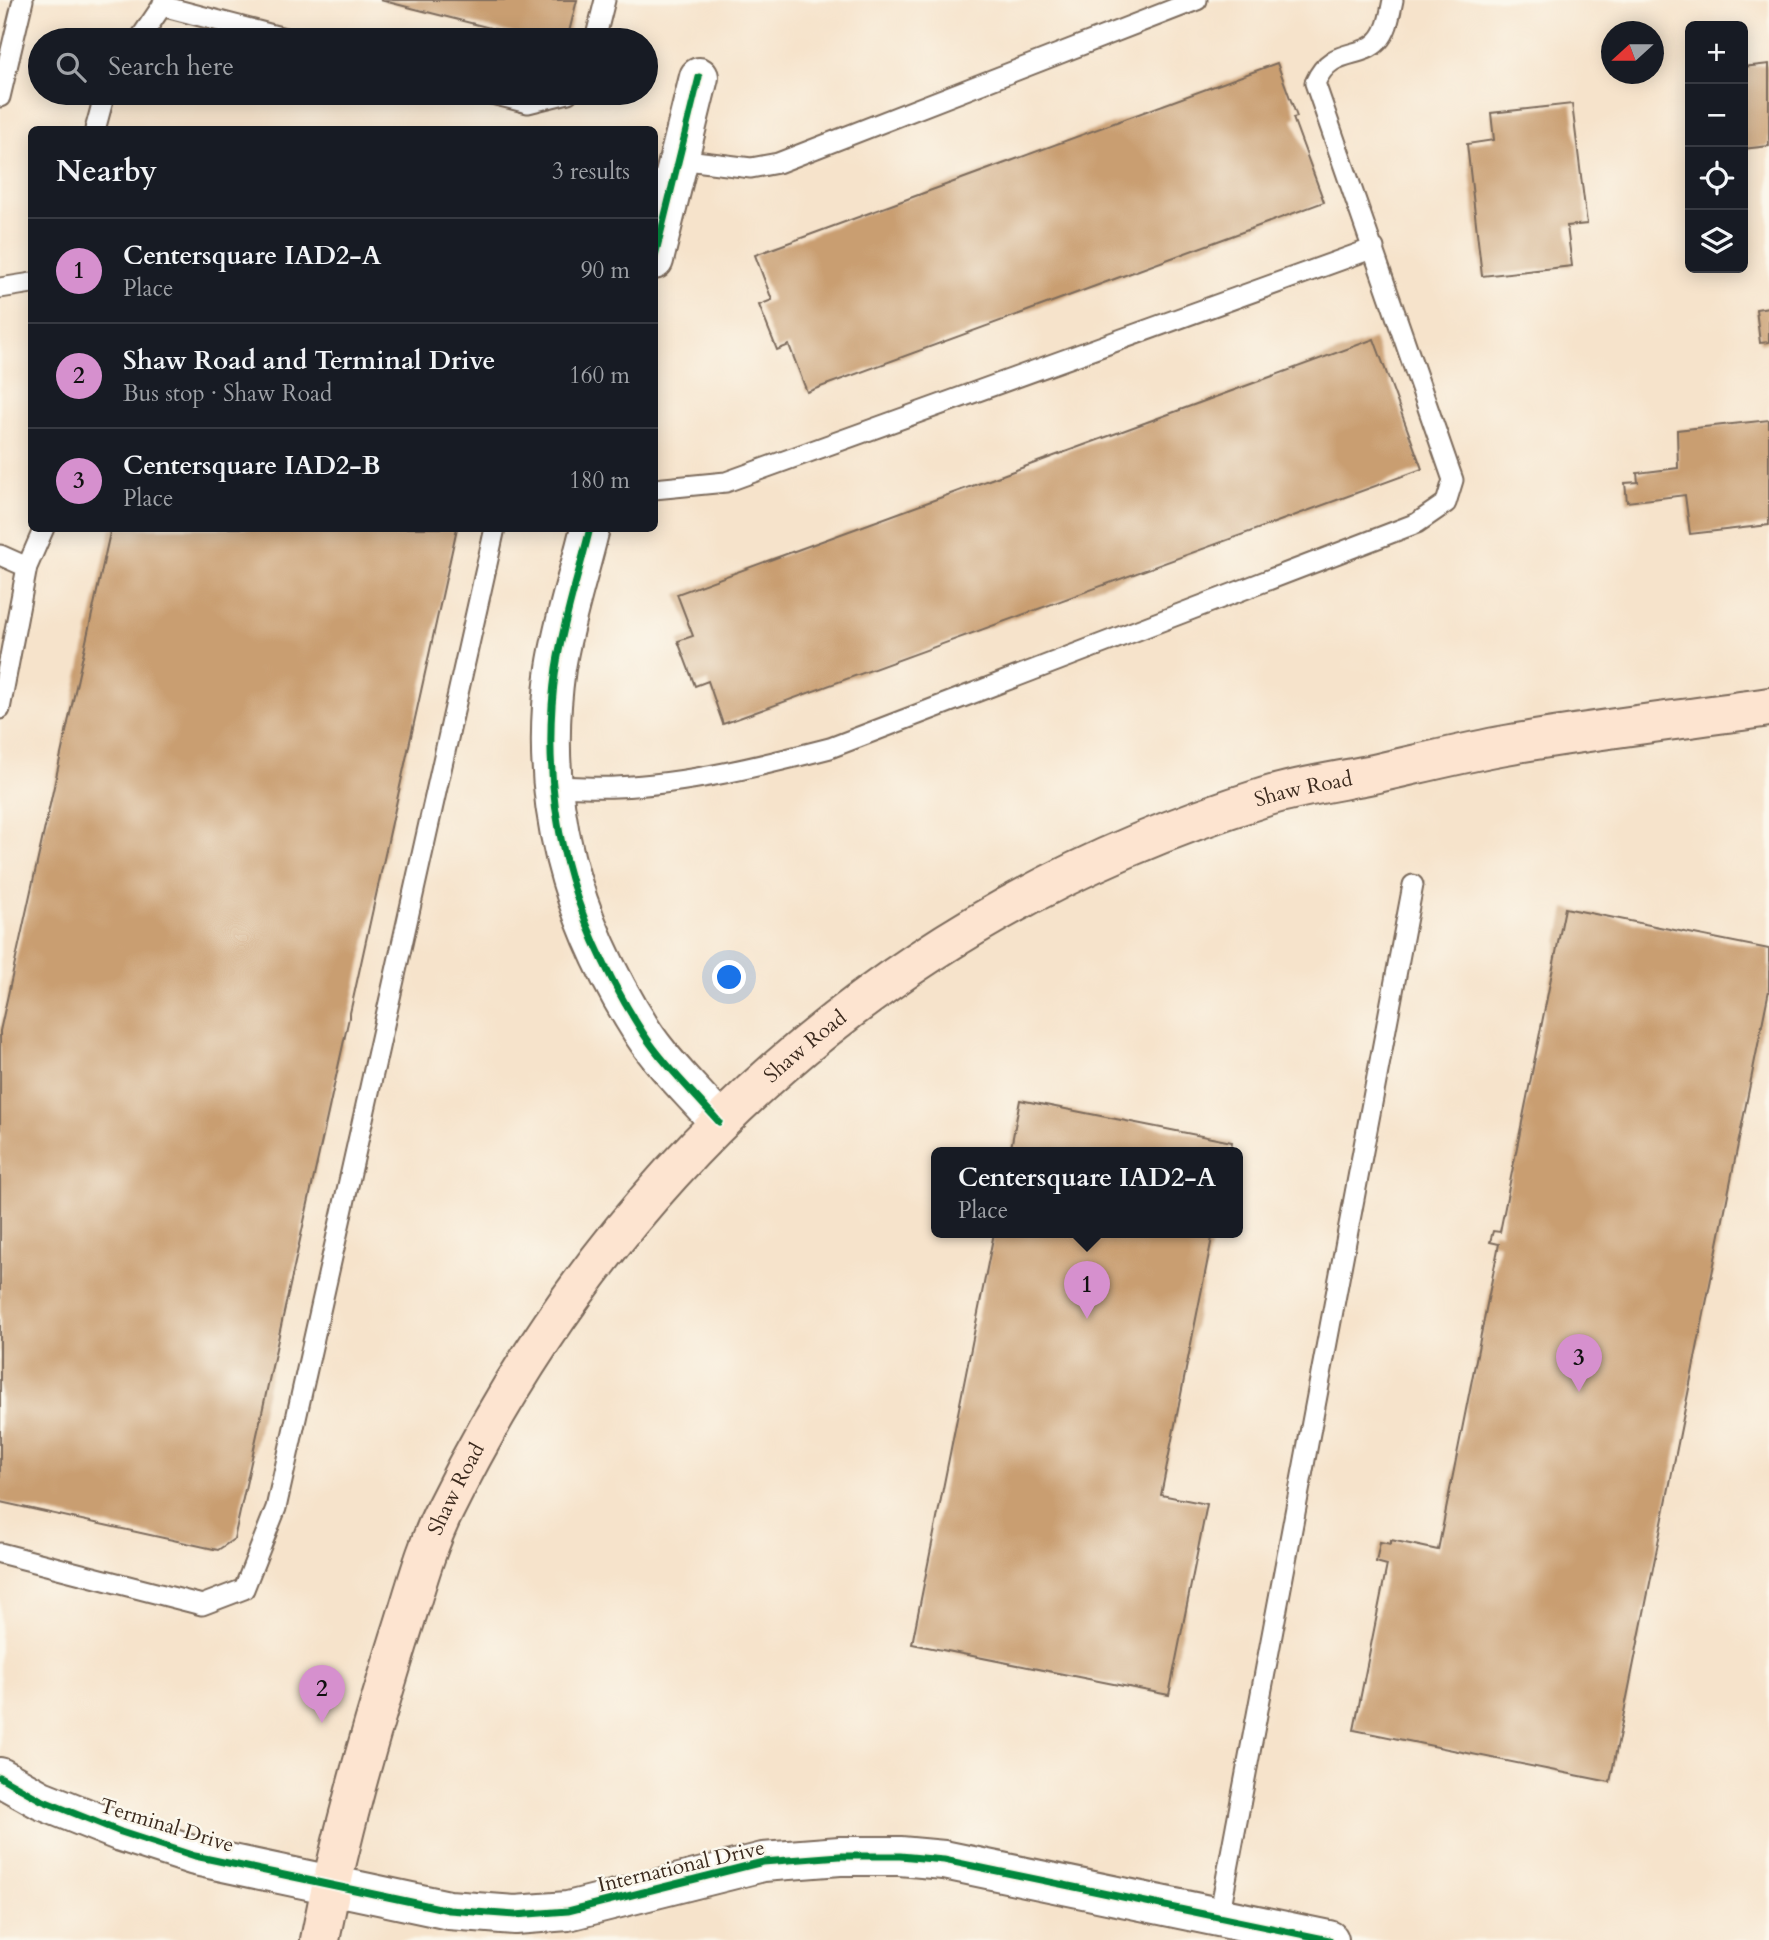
<!DOCTYPE html>
<meta charset="utf-8">
<style>
:root{--surface:#171b24;--page:#20242c;--text:#f1f3f6;--muted:#9ea1a6;--line:#363941;--accent:#d690ce}
body{margin:0;font-family:Cardo,serif;background:var(--page);color:var(--text)}
.controls{position:absolute;right:21px;top:21px;display:grid;overflow:hidden;border-radius:10px;box-shadow:0 4px 18px #0003}
.controls button{width:63px;height:63px;display:grid;place-items:center;padding:0;border:0;border-bottom:2px solid var(--line);background:var(--surface);color:var(--text);font:35px sans-serif}
.compass{position:absolute;left:1601px;top:21px;width:63px;height:63px;border-radius:50%;background:var(--surface);box-shadow:0 4px 18px #0003;rotate:249deg}
.you{position:absolute;left:730px;top:978px;width:24px;height:24px;margin:-18px;border:5px solid #fff;border-radius:50%;background:#1a73e8;box-shadow:0 0 0 10px #1a73e833}
.badge{display:grid;place-items:center;width:46px;height:46px;border-radius:50%;background:var(--accent);color:#111;font-size:23px;font-weight:700}
.pin{position:absolute;translate:-50% -58px;filter:drop-shadow(0 2px 4px #0008)}
.pin::after{content:'';position:absolute;top:37px;width:24px;height:21px;background:inherit;clip-path:polygon(0 0,100% 0,50% 100%)}
.popup{position:absolute;left:931px;top:1147px;width:312px;height:91px;box-sizing:border-box;display:grid;place-content:center;border-radius:10px;background:var(--surface);filter:drop-shadow(0 2px 5px #0005);font-size:23px;white-space:nowrap;color:var(--muted)}
.popup b{font-size:26px;color:var(--text)}
.popup::after{content:'';position:absolute;left:50%;top:100%;margin-left:-14px;border:14px solid transparent;border-top-color:var(--surface)}
.list{margin:0;padding:0;list-style:none}
h2{display:flex;justify-content:space-between;align-items:center;height:91px;margin:0;padding:0 28px;font-size:30px}
h2 small{font-size:23px;font-weight:400;color:var(--muted)}
.list li{display:grid;grid-template-columns:46px 1fr auto;gap:21px;align-items:center;box-sizing:border-box;height:105px;padding:0 28px;border-top:2px solid var(--line)}
.list b{display:block;font-size:26px;white-space:nowrap}
.list p{margin:0;font-size:23px;white-space:nowrap;color:var(--muted)}
.list em{font-size:23px;font-style:normal;color:var(--muted)}
.icon{flex:none;width:38px;height:38px;fill:none;stroke:currentColor;stroke-width:2;stroke-linecap:round;stroke-linejoin:round}
.map{position:relative;flex:none;width:1769px;height:1940px;overflow:hidden}
.search{position:absolute;background:var(--surface);box-shadow:0 4px 18px #0003;left:28px;top:28px;width:630px;height:77px;display:flex;align-items:center;gap:18px;box-sizing:border-box;padding:0 24px;border-radius:38px;color:var(--muted);font-size:26px}
.panel{position:absolute;background:var(--surface);box-shadow:0 4px 18px #0003;left:28px;top:126px;width:630px;height:406px;border-radius:10px}
.map>svg:first-child{display:block}
.building{fill:#c99e71}
.lines{fill:none;stroke-linecap:round;stroke-linejoin:round}
.lane-casing{stroke:#7c6b5b;stroke-width:23}
.street-casing{stroke:#7c6b5b;stroke-width:42}
.secondary-casing{stroke:#7c6b5b;stroke-width:42}
.lane{stroke:#fff;stroke-width:19}
.street{stroke:#fff;stroke-width:38}
.secondary{stroke:#fde4d0;stroke-width:38}
.cycleway-casing{stroke:#fbf7ec;stroke-width:11}
.cycleway{stroke:#00873e;stroke-width:7}
.labels{text-anchor:middle;stroke-width:5;stroke-linejoin:round;paint-order:stroke}
.street-label{font-size:21px;fill:#3b2a1e;stroke:#fbf7ec}
</style>
<div class="map">
<svg width="1769" height="1940" viewBox="0 0 1769 1940">
<rect width="100%" height="100%" fill="#fbf7ec"/>
<filter id="ink" filterUnits="userSpaceOnUse"><feTurbulence type="fractalNoise" baseFrequency=".0143" numOctaves="2"/><feDisplacementMap in="SourceGraphic" scale="14" xChannelSelector="R" yChannelSelector="G"/><feConvolveMatrix kernelMatrix="1 2 1 2 8 2 1 2 1" color-interpolation-filters="sRGB"/></filter>
<filter id="wash" filterUnits="userSpaceOnUse"><feTurbulence type="fractalNoise" baseFrequency=".00686" numOctaves="4" result="noise"/><feDisplacementMap in="SourceGraphic" scale="28" xChannelSelector="R" yChannelSelector="G"/><feGaussianBlur stdDeviation="1.57" result="paint"/><feColorMatrix in="noise" values="0 0 0 0 0 0 0 0 0 0 0 0 0 0 0 0 0 1.4 0 .05"/><feComposite in="paint" operator="in"/></filter>
<g filter="url(#wash)">
<rect width="100%" height="100%" fill="#f6e3cb"/>
<g id="blocks">
<path class="building" d="M380 0H577L567 40H538Z
M1277 63 1297 117 1293 118 1324 202 807 392 789 345 777 350 759 305 772 300 755 255Z
M1769 64V146L1743 149V67Z
M1572 104 1587 224 1567 226 1572 266 1482 276 1467 144 1494 140 1491 113Z
M1769 307V342L1760 343 1756 309Z
M1374 339 1422 469 723 724 708 681 695 686 678 641 693 636 677 594Z
M1769 420V525L1690 534 1685 495 1627 502 1625 483 1638 482 1637 473 1678 468 1677 430Z
M111 528H457L234 1539 218 1550 0 1502V1031Z
M1565 908 1769 949V990L1610 1782 1354 1730 1387 1565 1376 1562 1380 1542 1391 1544V1540L1438 1550 1499 1244 1490 1242 1493 1231 1500 1232Z
M1020 1100 1232 1142 1230 1153H1010Z
M994 1233H1213L1161 1495 1207 1504 1169 1695 912 1644Z"/>
</g>
</g>
<g filter="url(#ink)">
<use href="#blocks" fill-opacity="0" stroke="#7c6b5b" stroke-width="2"/>
<g class="lines">
<defs>
<path id="lane" d="M164 0 162 6 292 40
M139 40 162 6
M595 40 605 0
M488 93 528 103 568 93
M0 97 23 0
M95 130 105 93
M679 159 751 168 778 163 1197 0
M0 288 32 283
M654 489 726 482 1374 248
M0 555 27 567
M0 709 27 567 44 528
M550 786C572 786 594 788 616 787 688 784 760 766 830 748L1417 523 1446 503 1453 480 1315 83C1331 46 1360 60 1378 41 1388 31 1390 14 1393 0
M0 1553 202 1605 244 1589 276 1508 495 528
M1219 1917 1413 885"/>
<path id="street" d="M654 260 699 77
M590 528C579 574 563 622 556 668 537 802 571 920 643 1033 663 1064 694 1093 719 1122
M0 1777 41 1800 121 1832 195 1856 449 1910 515 1915 568 1911 763 1862 840 1856H900L944 1860 1329 1940"/>
<g id="secondary">
<path id="s1" d="M320 1940C340 1837 369 1737 400 1637 414 1594 425 1549 445 1509 615 1163 896 912 1265 797 1301 786 1340 781 1378 773 1418 764 1459 754 1500 746 1589 730 1680 720 1769 707"/>
</g>
</defs>
<use href="#lane" class="lane-casing"/>
<use href="#street" class="street-casing"/>
<use href="#secondary" class="secondary-casing"/>
<use href="#lane" class="lane"/>
<use href="#street" class="street"/>
<use href="#secondary" class="secondary"/>
<defs>
<path id="cycleway" d="M654 260 699 77
M590 528C579 574 563 622 556 668 537 802 571 920 643 1033 663 1064 694 1093 719 1122
M0 1777 41 1800 121 1832 195 1856 449 1910 515 1915 568 1911 763 1862 840 1856H900L944 1860 1329 1940"/>
</defs>
<use href="#cycleway" class="cycleway-casing"/>
<use href="#cycleway" class="cycleway"/>
</g>
</g>
<g class="labels">
<g class="street-label">
<text dy="7" stroke="none"><textPath href="#s1" startOffset="1606">Shaw Road</textPath></text>
<text dy="7" stroke="none"><textPath href="#s1" startOffset="1040">Shaw Road</textPath></text>
<text dy="7" stroke="none"><textPath href="#s1" startOffset="472">Shaw Road</textPath></text>
<text transform="translate(167 1825) rotate(17)" y="7">Terminal Drive</text>
<text transform="translate(681 1866) rotate(-13)" y="7">International Drive</text>
</g>
</g>
</svg>
<div class="controls">
<button>+</button>
<button>−</button>
<button><svg class="icon" aria-label="locate" viewBox="0 0 24 24"><circle cx="12" cy="12" r="6"/><path d="M12 2v4M12 18v4M2 12h4M18 12h4"/></svg></button>
<button><svg class="icon" aria-label="layers" viewBox="0 0 24 24"><path d="M12 4l9 5-9 5-9-5zM3 14l9 5 9-5"/></svg></button>
</div>
<svg class="compass" viewBox="-18 -18 36 36"><path d="M0-13l5 13h-10z" fill="#e53935"/><path d="M0 13l5-13h-10z" fill="#9ea1a6"/></svg>
<div class="you"></div>
<div class="pin badge" style="left:1087px;top:1319px">1</div>
<div class="popup"><b>Centersquare IAD2-A</b>Place</div>
<div class="pin badge" style="left:322px;top:1723px">2</div>
<div class="pin badge" style="left:1579px;top:1392px">3</div>
<div class="search"><svg class="icon" aria-label="search" viewBox="0 0 24 24"><circle cx="10" cy="10" r="6"/><path d="M15 15l6 6"/></svg>Search here</div>
<section class="panel">
<h2>Nearby<small>3 results</small></h2>
<ul class="list">
<li><span class="badge">1</span><div><b>Centersquare IAD2-A</b><p>Place</p></div><em>90 m</em></li>
<li><span class="badge">2</span><div><b>Shaw Road and Terminal Drive</b><p>Bus stop · Shaw Road</p></div><em>160 m</em></li>
<li><span class="badge">3</span><div><b>Centersquare IAD2-B</b><p>Place</p></div><em>180 m</em></li>
</ul>
</section>
</div>
